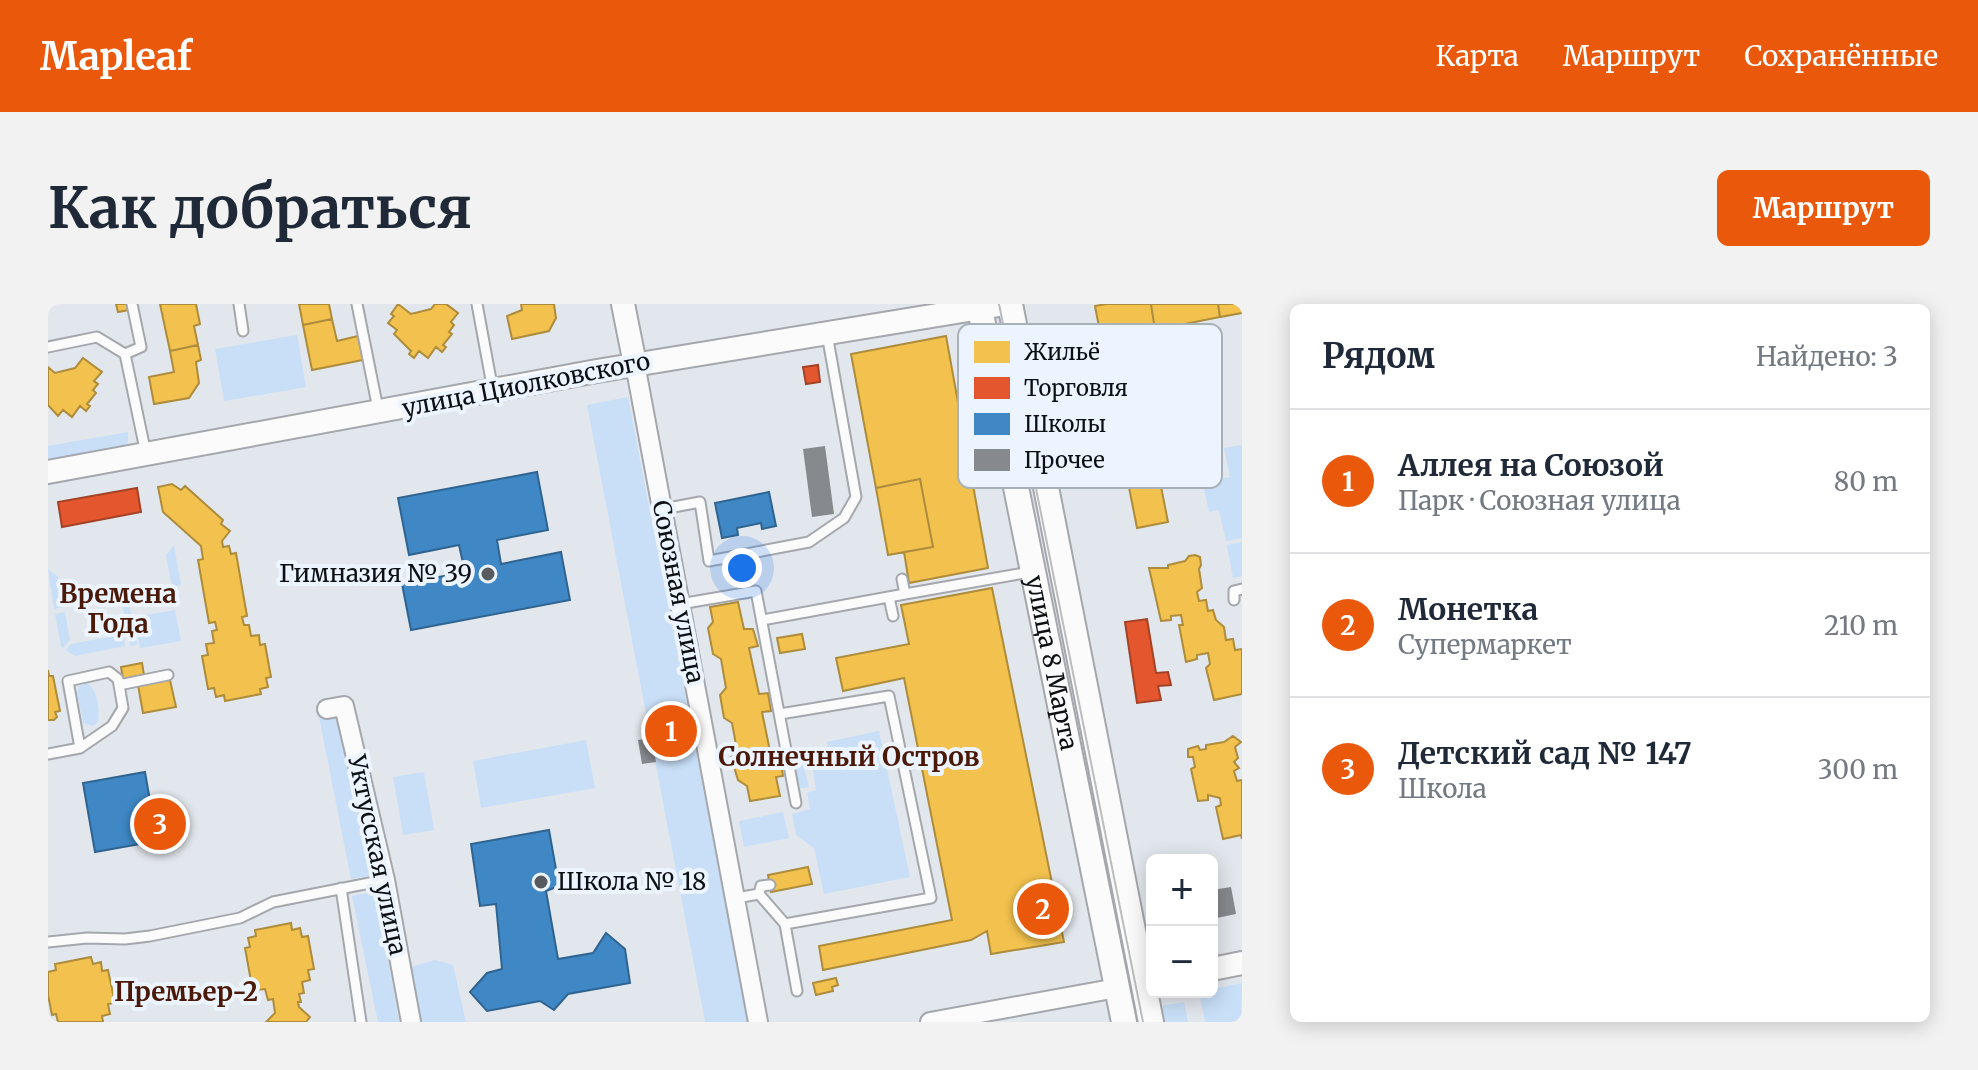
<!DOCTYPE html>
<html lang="ru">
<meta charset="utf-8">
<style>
:root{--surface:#fff;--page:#f2f2f3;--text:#1f2937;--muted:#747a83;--line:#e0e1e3;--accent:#ea580c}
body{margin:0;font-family:Merriweather,serif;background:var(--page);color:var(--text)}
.controls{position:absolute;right:24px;bottom:24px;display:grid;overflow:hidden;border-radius:12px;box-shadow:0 4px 20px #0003}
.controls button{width:72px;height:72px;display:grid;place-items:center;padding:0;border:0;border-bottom:2px solid var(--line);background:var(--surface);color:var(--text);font:40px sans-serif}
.you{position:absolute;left:694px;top:264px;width:28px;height:28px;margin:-20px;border:6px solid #fff;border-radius:50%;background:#1a73e8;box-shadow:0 0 0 12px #1a73e833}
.badge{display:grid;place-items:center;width:52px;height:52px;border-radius:50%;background:var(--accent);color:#fff;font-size:26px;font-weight:700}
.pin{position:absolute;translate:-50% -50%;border:4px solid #fff;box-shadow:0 2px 8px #0006}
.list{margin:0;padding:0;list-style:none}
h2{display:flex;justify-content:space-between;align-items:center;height:104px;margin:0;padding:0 32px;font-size:34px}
h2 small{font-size:26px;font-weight:400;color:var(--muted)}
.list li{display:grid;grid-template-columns:52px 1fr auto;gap:24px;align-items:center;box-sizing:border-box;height:144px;padding:0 32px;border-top:2px solid var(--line)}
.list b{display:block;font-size:30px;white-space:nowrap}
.list p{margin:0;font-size:26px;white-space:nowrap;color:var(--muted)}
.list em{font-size:26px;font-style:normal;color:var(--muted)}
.map{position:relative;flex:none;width:1194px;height:718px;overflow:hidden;border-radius:12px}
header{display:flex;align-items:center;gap:48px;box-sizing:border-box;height:112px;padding:0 40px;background:var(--accent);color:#fff}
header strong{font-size:38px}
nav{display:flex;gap:44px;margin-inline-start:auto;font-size:28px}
.intro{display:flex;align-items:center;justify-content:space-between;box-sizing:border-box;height:192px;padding:0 48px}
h1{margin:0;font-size:56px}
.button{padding:20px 36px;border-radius:12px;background:var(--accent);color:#fff;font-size:28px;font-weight:700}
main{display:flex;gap:48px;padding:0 48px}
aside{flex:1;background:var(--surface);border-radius:12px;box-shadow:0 4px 20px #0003}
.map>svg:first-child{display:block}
.green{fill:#c8dff7}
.homes{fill:#f2c14e;stroke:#ad8c3c;stroke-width:2}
.shops{fill:#e4572e;stroke:#a34226;stroke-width:2}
.schools{fill:#3f88c5;stroke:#306490;stroke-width:2}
.building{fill:#86898d}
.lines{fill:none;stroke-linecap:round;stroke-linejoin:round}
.service-casing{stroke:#a4a7ac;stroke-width:13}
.minor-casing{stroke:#a4a7ac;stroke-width:22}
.tertiary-casing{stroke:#a4a7ac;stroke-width:26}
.secondary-casing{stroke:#a4a7ac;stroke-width:28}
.service{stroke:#fbfbfc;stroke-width:9}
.minor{stroke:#fbfbfc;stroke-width:18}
.tertiary{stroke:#fbfbfc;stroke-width:22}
.secondary{stroke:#fbfbfc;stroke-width:24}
.tram{stroke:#babcbd;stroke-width:2}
.poi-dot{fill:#575b5f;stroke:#ebf4ff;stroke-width:3}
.labels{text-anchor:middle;stroke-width:8;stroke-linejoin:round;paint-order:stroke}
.street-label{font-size:24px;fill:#0c1013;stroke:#ebf4ff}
.poi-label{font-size:24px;fill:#0c1013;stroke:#ebf4ff;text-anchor:end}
.neighbourhood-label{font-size:26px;font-weight:bold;fill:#4a1907;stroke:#ebf4ff}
.key{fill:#ebf4ff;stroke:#a8b0b8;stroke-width:2}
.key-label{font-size:22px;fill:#0c1013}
</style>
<header>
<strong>Mapleaf</strong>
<nav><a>Карта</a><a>Маршрут</a><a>Сохранённые</a></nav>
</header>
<div class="intro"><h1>Как добраться</h1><a class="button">Маршрут</a></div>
<main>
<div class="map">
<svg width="1194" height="718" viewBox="0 0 1194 718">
<rect width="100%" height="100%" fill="#e2e7ed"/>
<path class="green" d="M249 31 258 83 176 97 167 45Z
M580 93 700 718H657L539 101Z
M80 128V139L75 144 33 154 0 156V142Z
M1194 141V234L1178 237 1171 206 1161 208 1155 179 1182 173 1176 144Z
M1194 238V272L1185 274 1179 241Z
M126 241 133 281 124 283 118 251Z
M0 265 10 273 16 303 6 305Z
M80 295 89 340 82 342 74 298Z
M127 306 133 337 92 344 86 313Z
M17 308 22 336 15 344 13 342 7 310Z
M76 330 77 342 27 352 18 346 23 340Z
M39 379C50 385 52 407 50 418L45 422 35 419 29 389 31 382Z
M282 411H288L295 420 323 565 321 572 303 575 271 413Z
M831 427 862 573 776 590 766 544 748 531 744 510 762 505 759 489 768 486 765 466 783 462 779 438Z
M538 436 547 484 433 504 425 457Z
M752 447 761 483 749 485 742 450Z
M376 468 386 526 355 531 345 473Z
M735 508 741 534 696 543 691 517Z
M328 587 351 718H330L304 592Z
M387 656 405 661 418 718H371L362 663Z
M1194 679 1193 718H1157L1151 688H1164V685Z
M1136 698 1140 718H1117L1114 702Z"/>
<path class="homes" d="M68 0H80L81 6 70 8Z
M112 0H148L152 20 146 22 150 41 122 47Z
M251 0H281L284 15 255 21Z
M350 0 363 10 383 5 387 0H398L410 9 403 18 406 21 401 28 404 30 395 41 398 43 394 48 388 43 380 54 371 47 366 54 361 50 363 47 346 30 349 26 340 19 346 12 343 10Z
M473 0H506L508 14 501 27 464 35 459 12 474 6Z
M1058 0H1103L1107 26 1084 30 1093 81 1063 86 1047 2Z
M1103 0H1170L1172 13 1107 26Z
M1170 0H1194V9L1172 13Z
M284 15 289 37 310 32 315 56 264 66 255 21Z
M898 32 940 264 861 279 856 248 885 243 872 175 828 184 803 50Z
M150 41 153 56 148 58 151 79 141 94 106 100 101 73 126 68 122 47Z
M35 54 54 68 46 77 50 80 45 86 48 89 39 100 42 102 38 107 32 102 24 113 15 106 10 112 0 101V63L7 69 27 64Z
M1108 157 1120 218 1089 224 1077 163Z
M872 175 885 243 840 251 828 184Z
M124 180 133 186 137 182 175 216 173 220 182 227 174 237 175 243 181 242 183 250 188 249 199 312 194 313 196 321H201L203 332 211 331 212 341 217 340 223 373 218 374 220 383 212 385 213 390 177 397 176 391 168 393 166 384 160 385 154 352 160 351 158 340 166 339 164 327 169 326 167 318 161 319 150 256 155 255 153 242 115 208 110 183Z
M1147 251 1152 253 1153 261 1151 265 1154 284 1149 288 1151 297 1158 296 1160 307 1165 306 1168 316 1176 323 1178 336 1185 335 1187 346 1194 345V390L1166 396 1158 364 1162 360 1160 349 1149 351V355L1138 358 1131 321H1135L1133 311 1123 312V316L1113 317 1101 264H1120V261L1137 257 1141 252Z
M944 284 1016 638 943 650 939 627 923 636 775 666 771 642 904 616 856 374 795 387 788 354 861 340 853 301Z
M690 298 696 325H705L710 342 701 344 711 390 720 389 723 407 714 408 724 457 732 454 735 472 728 473 732 492 702 497 699 482 690 476 683 453 689 446 684 419 676 414 672 391 678 384 673 355 665 350 660 324 665 318 662 303Z
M754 330 757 345 732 349 729 334Z
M94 359 96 371 75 375 73 363Z
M0 366 1 372H5L12 407 7 408 9 413 6 416H0Z
M122 376 128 403 95 409 90 381Z
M1185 432 1193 438 1187 443 1190 454 1186 458 1191 464 1186 467 1189 477 1194 476V535L1193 531 1175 535 1168 503 1173 501 1172 494 1160 491V496L1150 497 1143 465 1147 463 1145 453H1140V445L1150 442 1152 446 1158 445V441L1176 438Z
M760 563 764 580 723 588 720 571Z
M243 619 244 626 252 624 254 633 260 632 266 665 260 666 262 676 254 678 256 689 251 690 253 698H250L251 703 262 713 258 718H218L227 709 225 695 220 696 217 685 210 686 208 676 203 677 197 644 202 643 200 634 208 632 207 626Z
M43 653 45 660 53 658 54 667 60 666 67 699 60 700 62 710 54 712 55 718H10L8 710 4 711 0 691V668L8 666 7 660Z
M788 674 790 681 784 683 785 687 768 691 765 679Z"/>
<path class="shops" d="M770 61 772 78 758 80 755 63Z
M89 184 93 208 14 223 10 198Z
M1099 315 1108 369 1120 368 1123 381 1110 382 1113 396 1089 399 1077 318Z"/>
<path class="schools" d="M489 168 500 226 449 236 453 260 513 248 522 296 363 326 354 280 417 268 411 241 361 251 350 194Z
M721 188 728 222 714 225 713 219 689 224 690 231 674 234 667 199Z
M97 468 109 537 47 548 35 479Z
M501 526 511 582 498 587 510 655 545 649 558 629 577 645 582 679 520 690 506 706 492 697 439 707 422 688 439 669 454 665 448 600 432 602 423 540Z"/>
<path class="building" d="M777 142 786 210 764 213 755 145Z
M597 435 598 441 605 440 608 458 594 460 590 436Z
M1183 583 1188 610 1164 615V586Z"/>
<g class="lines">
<defs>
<path id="service" d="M84 0 93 43 77 50 98 150
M191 0 195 27
M309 0 330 105
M429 0 445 87
M0 43 49 33 77 50
M615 205 652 198 661 257 761 238 796 214 808 193 779 30
M854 275 857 290 982 268
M841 293 845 312
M1186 296V287L1194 285
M632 300 708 287 748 499
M714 316 857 290
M71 381 120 371
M0 450 32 444 64 422 75 404 70 375 61 368 20 377 32 444
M293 584 313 718
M711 590 713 582 722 581
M688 594 711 590 737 620 883 594 841 392 732 410
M737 620 749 687
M0 638 39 634 77 635 102 632 192 614 225 598 337 576"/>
<path id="minor" d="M587 60 710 718
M279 405 296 402 337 576 363 718
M882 718 1069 684"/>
<path id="tertiary" d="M575 0 587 60
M0 168 549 67 957 0
M1164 665 1194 659"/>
<g id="secondary">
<path id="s1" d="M931 0 1076 718"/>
<path d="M962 0 1103 718"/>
</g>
</defs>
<use href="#service" class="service-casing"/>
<use href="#minor" class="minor-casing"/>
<use href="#tertiary" class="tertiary-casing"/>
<use href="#secondary" class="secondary-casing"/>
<use href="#service" class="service"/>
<use href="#minor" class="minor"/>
<use href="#tertiary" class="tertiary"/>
<use href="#secondary" class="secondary"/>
<path class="tram" d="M951 0 1095 718"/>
</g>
<g class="poi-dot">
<circle cx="440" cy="270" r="8"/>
<circle cx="493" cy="578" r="8"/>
</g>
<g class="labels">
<g class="street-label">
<text transform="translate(478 81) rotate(-11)" y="8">улица Циолковского</text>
<text transform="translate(630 288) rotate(79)" y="8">Союзная улица</text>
<text dy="8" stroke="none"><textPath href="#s1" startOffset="366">улица 8 Марта</textPath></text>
<text transform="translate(329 551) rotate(78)" y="8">Уктусская улица</text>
</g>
<g class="poi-label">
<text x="424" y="278">Гимназия № 39</text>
<text x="509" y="586" text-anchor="start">Школа № 18</text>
</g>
<g class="neighbourhood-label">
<text x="70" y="299">Времена<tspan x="70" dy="30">Года</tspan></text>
<text x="801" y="462">Солнечный Остров</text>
<text x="138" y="697">Премьер-2</text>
</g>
</g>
<rect x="910" y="20" width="264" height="164" rx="12" class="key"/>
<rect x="926" y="37" width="36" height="22" fill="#f2c14e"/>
<rect x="926" y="73" width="36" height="22" fill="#e4572e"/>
<rect x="926" y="109" width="36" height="22" fill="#3f88c5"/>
<rect x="926" y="145" width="36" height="22" fill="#86898d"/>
<g class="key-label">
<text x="976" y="56">Жильё</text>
<text x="976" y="92">Торговля</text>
<text x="976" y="128">Школы</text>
<text x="976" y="164">Прочее</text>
</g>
</svg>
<div class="controls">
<button>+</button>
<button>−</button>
</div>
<div class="you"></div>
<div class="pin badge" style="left:623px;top:427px">1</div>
<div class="pin badge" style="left:995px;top:605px">2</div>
<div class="pin badge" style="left:112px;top:520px">3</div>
</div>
<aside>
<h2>Рядом<small>Найдено: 3</small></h2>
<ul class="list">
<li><span class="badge">1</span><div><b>Аллея на Союзой</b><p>Парк · Союзная улица</p></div><em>80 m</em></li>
<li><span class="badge">2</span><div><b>Монетка</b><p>Супермаркет</p></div><em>210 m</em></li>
<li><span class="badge">3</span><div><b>Детский сад № 147</b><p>Школа</p></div><em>300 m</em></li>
</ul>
</aside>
</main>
